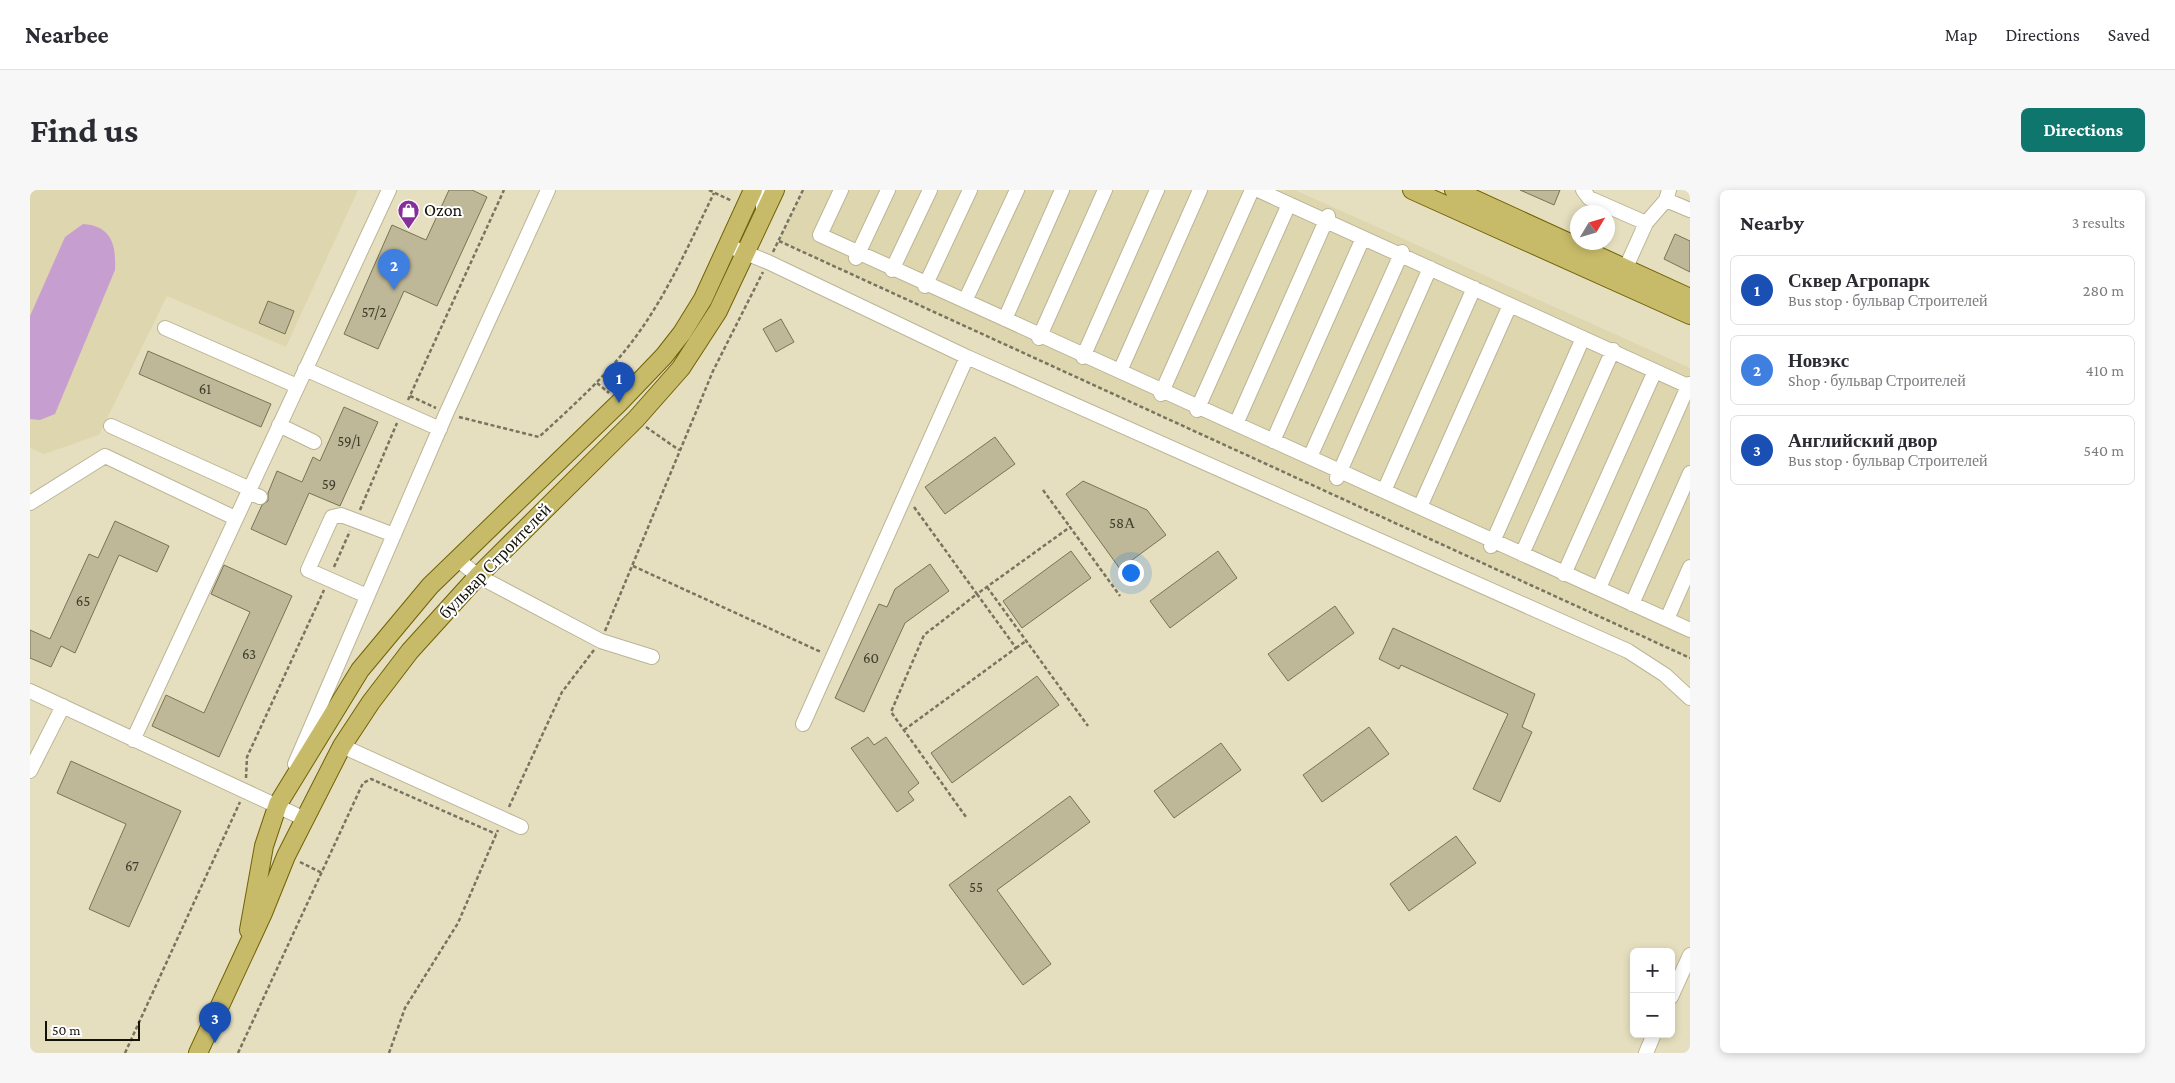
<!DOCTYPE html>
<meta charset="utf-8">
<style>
:root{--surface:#fff;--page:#f7f7f7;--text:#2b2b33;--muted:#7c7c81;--line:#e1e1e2;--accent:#0f766e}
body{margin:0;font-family:"Crimson Pro",serif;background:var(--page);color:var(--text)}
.controls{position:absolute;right:15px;bottom:15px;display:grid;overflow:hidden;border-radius:8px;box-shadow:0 2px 8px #0003}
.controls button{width:45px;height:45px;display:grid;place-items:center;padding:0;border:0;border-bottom:1px solid var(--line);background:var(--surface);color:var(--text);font:25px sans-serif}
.compass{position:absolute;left:1540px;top:15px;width:45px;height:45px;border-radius:50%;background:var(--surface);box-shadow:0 2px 8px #0003;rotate:52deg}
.scale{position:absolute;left:15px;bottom:12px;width:95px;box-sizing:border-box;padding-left:5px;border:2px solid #141207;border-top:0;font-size:14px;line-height:18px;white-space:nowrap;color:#141207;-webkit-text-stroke:4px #fff;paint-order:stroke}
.you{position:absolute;left:1100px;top:382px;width:18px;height:18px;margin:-12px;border:4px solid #fff;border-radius:50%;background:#1a73e8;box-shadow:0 0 0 8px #1a73e833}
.badge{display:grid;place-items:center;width:32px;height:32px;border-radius:50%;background:var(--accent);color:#fff;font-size:16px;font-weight:700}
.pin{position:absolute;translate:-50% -41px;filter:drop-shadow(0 1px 2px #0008)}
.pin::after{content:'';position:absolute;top:26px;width:18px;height:15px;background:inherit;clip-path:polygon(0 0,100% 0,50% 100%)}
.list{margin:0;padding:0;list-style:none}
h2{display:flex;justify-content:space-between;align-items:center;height:65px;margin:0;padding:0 20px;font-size:21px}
h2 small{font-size:16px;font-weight:400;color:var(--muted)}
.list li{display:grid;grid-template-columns:32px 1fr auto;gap:15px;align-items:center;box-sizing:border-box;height:70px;margin:0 10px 10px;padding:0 10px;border:1px solid var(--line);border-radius:8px}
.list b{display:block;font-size:19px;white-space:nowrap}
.list p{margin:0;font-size:16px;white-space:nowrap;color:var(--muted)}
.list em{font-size:16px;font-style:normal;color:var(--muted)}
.map{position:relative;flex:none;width:1660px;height:863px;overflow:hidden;border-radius:8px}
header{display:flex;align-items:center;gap:30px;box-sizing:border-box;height:70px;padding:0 25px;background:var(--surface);border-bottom:1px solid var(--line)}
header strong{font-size:24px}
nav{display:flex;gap:28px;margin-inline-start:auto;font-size:18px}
.intro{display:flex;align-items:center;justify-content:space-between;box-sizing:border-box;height:120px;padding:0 30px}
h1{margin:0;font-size:35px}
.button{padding:12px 22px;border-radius:8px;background:var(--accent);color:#fff;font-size:18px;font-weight:700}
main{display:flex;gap:30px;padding:0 30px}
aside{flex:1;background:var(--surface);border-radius:8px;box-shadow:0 2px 8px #0003}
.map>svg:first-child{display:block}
.built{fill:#ded6ae}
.green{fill:#c69fd0}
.building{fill:#beb898;stroke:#787355}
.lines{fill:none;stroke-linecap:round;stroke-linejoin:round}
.minor-casing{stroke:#bbb595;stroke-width:16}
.major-casing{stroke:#706206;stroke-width:20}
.path{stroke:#78745f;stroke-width:2.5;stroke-dasharray:4 2.5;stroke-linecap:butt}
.minor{stroke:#fff;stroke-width:14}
.major{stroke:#c7bb69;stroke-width:18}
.labels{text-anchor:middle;stroke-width:4;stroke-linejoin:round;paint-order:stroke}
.number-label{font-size:15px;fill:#3e3c2b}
.poi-label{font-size:18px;fill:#141207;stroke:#fff;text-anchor:start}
.street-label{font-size:18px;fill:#141207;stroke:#fff}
</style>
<header>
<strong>Nearbee</strong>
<nav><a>Map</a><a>Directions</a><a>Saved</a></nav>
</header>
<div class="intro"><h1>Find us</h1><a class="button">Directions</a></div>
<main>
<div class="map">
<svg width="1660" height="863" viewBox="0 0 1660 863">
<rect width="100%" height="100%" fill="#e6dfbf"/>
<path class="built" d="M0 0H328L256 157 137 106 69 245 14 264 0 258Z
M774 0H1265L1660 178V468L749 51Z"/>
<path class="green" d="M53 34C82 36 86 55 85 80L25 224 10 230 0 229V126L35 47Z"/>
<path class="building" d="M419 0H442L457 7 407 116 374 101 348 159 314 144 362 35 396 50Z
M1490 0H1530L1524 15Z
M1645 44 1660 51V82L1634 69Z
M238 111 264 121 255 144 229 133Z
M751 129 764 152 746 162 733 139Z
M118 161 241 214 231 237 109 184Z
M314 217 348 232 310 316 279 303 256 355 221 339 232 315 238 311V303L247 281 272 292 283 267 290 271Z
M965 247 985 274 915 324 895 297Z
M1053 291 1117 320 1136 345 1090 379 1036 304Z
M85 331 139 356 127 382 89 365 45 463 31 456 21 477 0 468V440L20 449 59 364 68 368Z
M1041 361 1061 388 992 438 973 411Z
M1188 361 1207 388 1140 438 1120 411Z
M900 374 919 401 875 433 834 522 805 508 849 414 857 417 865 399Z
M194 375 262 406 189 567 122 536 136 505 174 523 220 422 181 404Z
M1305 416 1324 443 1258 491 1238 464Z
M1363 438 1505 504 1492 537 1502 542 1470 612 1443 599 1478 524 1371 475 1369 479 1349 469Z
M1007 486 1029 515 922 593 901 563Z
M1339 537 1359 564 1292 612 1273 585Z
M838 547 844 555 856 547 889 593 878 602 884 610 867 622 821 558Z
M1191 553 1211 580 1144 628 1124 601Z
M41 571 151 621 99 737 59 719 96 634 27 603Z
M1040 606 1060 632 967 700 1021 774 993 795 919 695Z
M1426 646 1446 673 1379 721 1360 694Z"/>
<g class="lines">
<defs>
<path id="minor" d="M811 0 790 45 1660 440
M1228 0 1660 197
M1553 0 1559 8 1616 33
M1636 10 1660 20
M733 22V0
M706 59 738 72 937 167 1598 461 1635 485 1660 508
M826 68 858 0
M862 80 900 0
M1592 86 1616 33 1636 10 1639 0
M895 96 940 0
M935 111 987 0
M975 129 1032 0
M135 138 267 196
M1009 148 1075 0
M1053 167 1127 0
M275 179 410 239
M1090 181 1170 0
M1131 204 1222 0
M1167 220 1259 14
M1206 234 1298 26
M249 235 284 252
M81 236 220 299
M1243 251 1333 48
M1280 267 1372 62
M1307 288 1400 78
M1354 301 1444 98
M218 302 230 307
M0 313 75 266 205 328
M1390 317 1480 115
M1461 356 1553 148
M1492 364 1583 160
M427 369 448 386 571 451 622 467
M1534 384 1625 181
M1569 398 1659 194
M337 406 278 380 302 327 311 325 364 345
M1602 414 1660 283
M1637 429 1660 377
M0 501 275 629
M773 534 937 167
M103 550 359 0
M312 556 491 637
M265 574 416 224 518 0
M0 581 33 516
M1641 807 1660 765
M1616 863 1624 844"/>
<path id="major" d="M1382 0 1660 125
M1424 0 1660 108
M219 740 234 656 248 614 330 480 400 396 589 213 634 166 652 143 673 109 723 0
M168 863 233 723 256 666 312 556 341 512 380 461 448 386 606 229 651 178 688 121 745 0"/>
</defs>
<use href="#minor" class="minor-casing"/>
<use href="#major" class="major-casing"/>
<path class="path" d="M679 0 702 11
M749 51 1660 468
M743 62 773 0
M567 193 579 203
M380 206 406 218
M378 210 474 0
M429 227 509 247C546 213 584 179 612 138 641 96 662 48 684 3
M616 237 649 260
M1013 300 1040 337
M884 317 947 404 1040 337 1090 406
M330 320 367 233
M603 376 791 462
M304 377 320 341
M957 397 1058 536
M575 441 683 181 733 82
M986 458 996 451
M874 540 986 458 947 404 894 445 861 522 936 627
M216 588 217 567 294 400
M479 617 532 502 564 460
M270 672 292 683
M95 863 210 612
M208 863 333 593 341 589 466 644
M359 863 375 818 428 733 468 640"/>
<use href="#minor" class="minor"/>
<use href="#major" class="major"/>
</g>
<defs>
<symbol id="shop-pin" viewBox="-11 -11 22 30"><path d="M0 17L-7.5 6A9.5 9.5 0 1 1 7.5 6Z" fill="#862e9b" stroke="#fff"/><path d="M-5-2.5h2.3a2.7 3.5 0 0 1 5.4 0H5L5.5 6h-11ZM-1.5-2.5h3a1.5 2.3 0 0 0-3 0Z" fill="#fff"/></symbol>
</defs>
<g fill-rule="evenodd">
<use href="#shop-pin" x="366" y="8" width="25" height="34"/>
</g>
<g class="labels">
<g class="number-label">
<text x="344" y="127">57/2</text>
<text x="175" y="204">61</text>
<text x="319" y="256">59/1</text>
<text x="299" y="299">59</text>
<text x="1092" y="338">58А</text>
<text x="53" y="416">65</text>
<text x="219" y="469">63</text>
<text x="841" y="473">60</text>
<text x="102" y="681">67</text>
<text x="946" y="702">55</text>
</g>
<g class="poi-label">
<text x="394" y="26">Ozon</text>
</g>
<g class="street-label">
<text transform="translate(465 371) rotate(-46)" y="6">бульвар Строителей</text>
</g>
</g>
</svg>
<div class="controls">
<button>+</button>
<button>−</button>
</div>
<svg class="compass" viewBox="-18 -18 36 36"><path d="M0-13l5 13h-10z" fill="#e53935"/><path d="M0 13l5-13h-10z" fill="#7c7c81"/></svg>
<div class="scale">50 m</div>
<div class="you"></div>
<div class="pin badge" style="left:589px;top:213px;background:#1a4fb4">1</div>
<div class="pin badge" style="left:364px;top:100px;background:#3f7fe0">2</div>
<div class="pin badge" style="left:185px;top:853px;background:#1a4fb4">3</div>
</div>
<aside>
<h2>Nearby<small>3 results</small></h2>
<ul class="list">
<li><span class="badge" style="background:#1a4fb4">1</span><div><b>Сквер Агропарк</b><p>Bus stop · бульвар Строителей</p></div><em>280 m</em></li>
<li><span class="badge" style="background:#3f7fe0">2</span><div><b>Новэкс</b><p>Shop · бульвар Строителей</p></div><em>410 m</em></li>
<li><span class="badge" style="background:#1a4fb4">3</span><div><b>Английский двор</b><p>Bus stop · бульвар Строителей</p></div><em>540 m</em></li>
</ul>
</aside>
</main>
